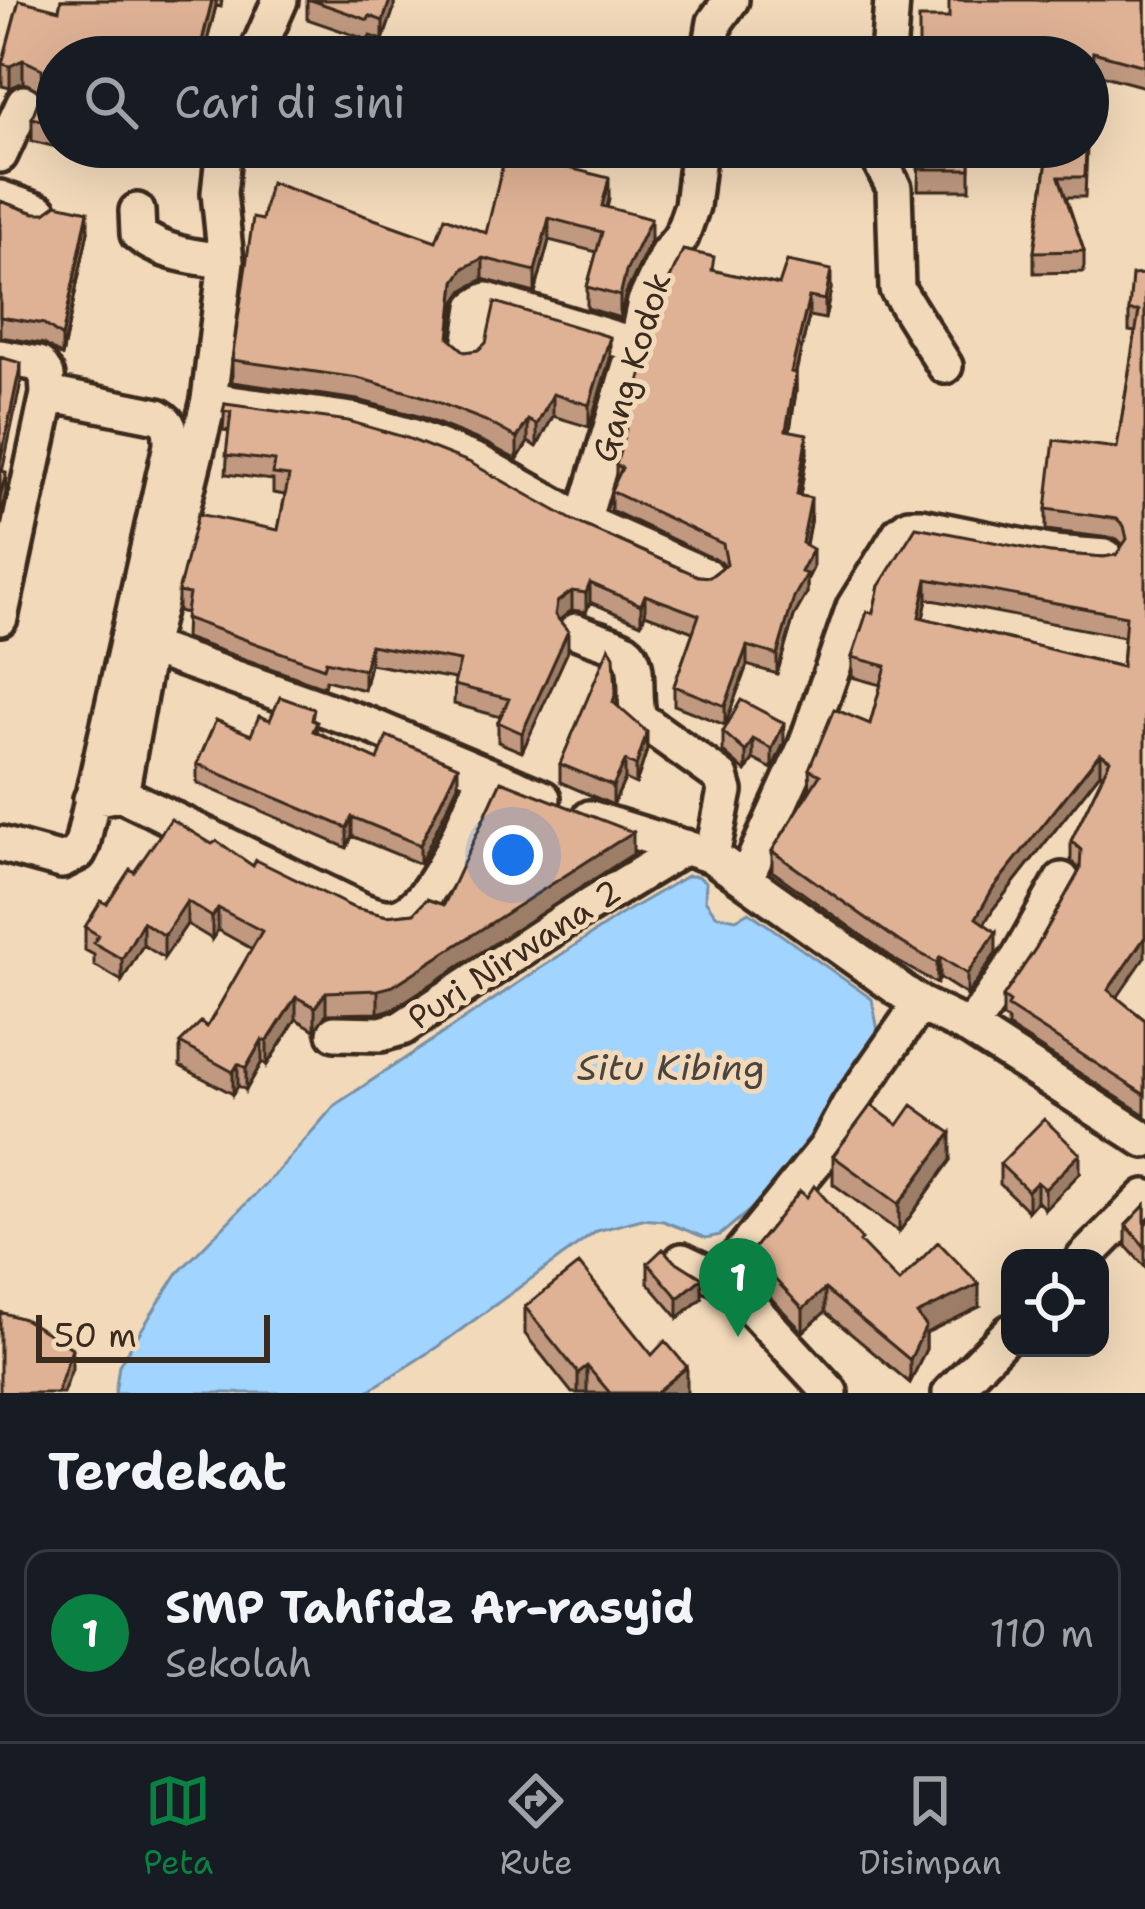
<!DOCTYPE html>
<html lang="id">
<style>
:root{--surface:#171b24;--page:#20242c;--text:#f1f3f6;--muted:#9ea1a6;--line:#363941;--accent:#0b8043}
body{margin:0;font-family:"Shantell Sans",sans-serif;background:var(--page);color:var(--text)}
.controls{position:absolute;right:36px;bottom:36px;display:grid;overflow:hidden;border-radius:24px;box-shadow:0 12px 48px #0002}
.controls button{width:108px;height:108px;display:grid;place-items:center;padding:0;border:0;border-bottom:3px solid var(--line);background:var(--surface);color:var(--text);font:60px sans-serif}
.scale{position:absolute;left:36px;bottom:30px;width:234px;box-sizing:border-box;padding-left:12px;border:6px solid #3b2a1e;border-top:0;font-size:33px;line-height:42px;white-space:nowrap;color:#3b2a1e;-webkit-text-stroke:9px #f2d9ba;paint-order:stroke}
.you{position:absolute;left:513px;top:855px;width:42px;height:42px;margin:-30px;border:9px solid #fff;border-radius:50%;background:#1a73e8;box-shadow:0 0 0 18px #1a73e833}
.badge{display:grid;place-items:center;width:78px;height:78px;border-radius:50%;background:var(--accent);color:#fff;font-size:39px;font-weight:700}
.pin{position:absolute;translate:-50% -99px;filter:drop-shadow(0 3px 6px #0008)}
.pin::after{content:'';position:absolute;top:63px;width:42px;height:36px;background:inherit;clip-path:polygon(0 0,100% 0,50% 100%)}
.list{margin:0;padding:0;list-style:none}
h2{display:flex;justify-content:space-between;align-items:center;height:156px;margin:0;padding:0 48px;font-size:51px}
h2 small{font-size:39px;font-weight:400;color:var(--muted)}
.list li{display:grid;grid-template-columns:78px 1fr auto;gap:36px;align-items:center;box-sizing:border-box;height:168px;margin:0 24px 24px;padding:0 24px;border:3px solid var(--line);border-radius:24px}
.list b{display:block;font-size:45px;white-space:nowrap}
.list p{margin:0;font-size:39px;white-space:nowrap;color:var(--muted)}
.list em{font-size:39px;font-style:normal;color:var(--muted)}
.icon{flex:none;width:66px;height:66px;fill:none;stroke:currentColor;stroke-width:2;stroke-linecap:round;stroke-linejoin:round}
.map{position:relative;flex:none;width:1145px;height:1393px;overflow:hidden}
.search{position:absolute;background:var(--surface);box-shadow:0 12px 48px #0002;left:36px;right:36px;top:36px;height:132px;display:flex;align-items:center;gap:30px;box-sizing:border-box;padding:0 42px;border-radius:66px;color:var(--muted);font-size:45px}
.sheet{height:348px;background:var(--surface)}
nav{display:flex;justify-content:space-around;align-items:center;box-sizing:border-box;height:168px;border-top:3px solid var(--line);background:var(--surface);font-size:33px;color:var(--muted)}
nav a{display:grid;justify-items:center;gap:6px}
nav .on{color:var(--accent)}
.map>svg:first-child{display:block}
.water{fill:#a1d4ff;stroke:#7890a5;stroke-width:3}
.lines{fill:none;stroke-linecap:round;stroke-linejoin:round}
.street-casing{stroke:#3b2a1e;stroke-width:42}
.street{stroke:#f2d9ba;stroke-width:33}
.wall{fill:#c09980;stroke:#3b2a1e;stroke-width:3;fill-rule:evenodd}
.shaded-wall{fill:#9c7d68;stroke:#3b2a1e;stroke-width:3}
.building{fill:#dfb295;stroke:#3b2a1e;stroke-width:3;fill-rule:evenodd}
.labels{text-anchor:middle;stroke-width:10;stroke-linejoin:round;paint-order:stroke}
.street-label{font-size:33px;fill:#3b2a1e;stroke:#f2d9ba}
.water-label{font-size:36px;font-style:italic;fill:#4a4440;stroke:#f2d9ba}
</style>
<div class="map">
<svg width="1145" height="1393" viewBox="0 0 1145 1393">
<rect width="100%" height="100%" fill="#f2d9ba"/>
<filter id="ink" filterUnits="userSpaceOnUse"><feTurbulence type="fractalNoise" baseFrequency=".00833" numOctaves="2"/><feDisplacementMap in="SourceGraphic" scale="24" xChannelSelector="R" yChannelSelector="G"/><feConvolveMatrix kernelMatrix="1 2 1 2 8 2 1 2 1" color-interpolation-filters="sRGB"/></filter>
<g filter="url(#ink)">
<path class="water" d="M687 876H697L706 882 705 900 716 915 736 919 749 912 872 999 878 1031 872 1052 797 1156 750 1210 720 1235 706 1238 663 1221 642 1219 597 1231 437 1347 365 1393H115L119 1365 177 1274 277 1172 335 1105 622 914Z"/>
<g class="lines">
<defs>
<path id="street" d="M255 57 280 0
M709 57 715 22 731 0
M888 57 892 0
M873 147 894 188 897 289 945 366
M0 155 24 103
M0 198 40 212
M137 211 138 234C160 253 198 258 226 261
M469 353 476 307 487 300 636 345
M0 357 39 364 47 376 48 394 0 618
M209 400 352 420 414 437 478 462 583 521 707 576
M583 521 636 345 645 302 667 254 681 237 692 206 699 147
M576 631C591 638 611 642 625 650 643 662 631 700 640 719L721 777 725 791 712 856
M148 647 369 725 543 798
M121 794 363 911C372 914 382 918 392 917 434 913 469 810 485 774
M91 799 121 794 148 647 209 400 226 261 219 193 224 147
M590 818 712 856 920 1004 970 1028 1145 1140
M0 844 62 861 78 853 82 845 171 445C171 431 171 423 158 416L48 394
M746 878 806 745 854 607 900 533 909 526H921L1054 553 1106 557
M970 1028 1019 957 1062 880
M335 1033 381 1034 402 1028 567 919 685 847
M1084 1258 1145 1197
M682 1261 720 1279 826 1148 849 1105 920 1004
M720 1279 740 1295 830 1392
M950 1393 1010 1332"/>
</defs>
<use href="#street" class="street-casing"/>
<use href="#street" class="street"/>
</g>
<path class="wall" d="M61 0H222L221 7 216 6 203 57H57V147H77L76 152 32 141V118L42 92 23 82 10 88 2 86V64L59 10Z
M307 0H394V8L383 40 370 36 368 40 307 19Z
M1145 0V87L1093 73 1088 102V57H919L949 18Z
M110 147H135V152Z
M136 147H189L185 161Z
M919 147H970V190H918Z
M1049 147H1087L1085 197H1066L1084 251V272L1034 273V252Z
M609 199 607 207 651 241 626 293 620 318 587 308V287L597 252 549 240 535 293 483 279 464 290 455 303 451 340 465 352 610 359 589 427 553 416 537 447 528 442 517 460 486 443 422 417 358 400 232 382V360L262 220 436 241 486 233Z
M0 201 88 231 62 356 44 344 0 337Z
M714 271 779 285 831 289 825 319 809 316 796 373V392L790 431 807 453 800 496 811 517 806 545 813 568 807 580V593L794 616 777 674 747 665 725 725 674 705V686L693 632 645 614 641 624 590 602 586 612 572 610 559 620 568 651 522 752 498 742V722L501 717 454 704 455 679 370 664 364 690 326 680 324 687 185 638 186 613 178 611V592L278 530 285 495 273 493V480L226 474 229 431 223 430 225 404 574 521 698 576 710 577 724 566 723 563 611 510V491L616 480V465Z
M1145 274 1117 998 1145 1020V1115L1008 1027V1021L1003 1017V997L1036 948 1080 870 1071 861V841L1103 775 1100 773 993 909 984 924 996 953 967 995 940 978 937 984 897 961 772 871V851L810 790 809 769 870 724 881 685 852 677V657L873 613 879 586 1050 553 1104 557 1116 555 1123 545 1117 539 1046 530V509L1117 448 1135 332 1129 331V311ZM927 599 1124 637 1122 667 923 618Z
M616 705 647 750 636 784 625 779 613 805 560 782V764Z
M270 720 314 721 317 732 378 760 458 785 420 864 352 836 347 848 197 783V764L251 735Z
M723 732 784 743 772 769 753 759 746 772 723 752Z
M212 844 253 866 354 908 387 916 414 913 633 854 393 1009 378 1013 326 1014 315 1030 296 1019 267 1065 262 1062 246 1090 238 1086 233 1094 180 1066V1043L207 1027 252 949 218 930 212 939 187 924 164 958 143 945 122 981 94 965V955L85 950V927L134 872Z
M898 1125 951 1160 899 1232 833 1184V1156Z
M1000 1164 1080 1173 1045 1209 1037 1201 1028 1211 1000 1184Z
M1145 1205V1267L1126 1246V1225Z
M862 1245 899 1282 979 1307 926 1333V1349L910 1383 825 1312 803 1332 750 1276V1253Z
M648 1263 702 1298 678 1318 648 1283Z
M525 1307 652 1355 687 1393H572L525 1334Z"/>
<path class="shaded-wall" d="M212 0H216V6L203 57H198Z
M390 0H394V8L383 40V21Z
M1093 52V73L1088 102V81Z
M23 60V82L10 88V66Z
M609 178V199L602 228V206Z
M88 211V231L62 356V337Z
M549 218V240L535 293V271Z
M651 219V241L626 293 620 318V296L626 271Z
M483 258V279L464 290 455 303 449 359V338L455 281 464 268Z
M831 270V289L825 319V300Z
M809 297V316L791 391V372Z
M610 337V359L589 427V405Z
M21 363V382L0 482V462Z
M796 373V392L786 449V430Z
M553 394V416L537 447V425Z
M528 420V442L517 460V438Z
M807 434V453L797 514V495Z
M6 472V492L0 518V498Z
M811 498V517L802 563V543Z
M813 549V568L807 580V593L794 616 777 674V655L801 572Z
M927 579V599L919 638V617Z
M590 583V602L586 612V593Z
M572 591V610L557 622 555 615 557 602Z
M645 595V614L641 624V605Z
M568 631V651L522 752V733Z
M370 645V664L364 690V670Z
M747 646V665L725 725V706Z
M784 723V743L772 769V749Z
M647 732V750L636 784V766Z
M753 739V759L746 772V752Z
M1100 753V773L993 909 976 938V918L993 888Z
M625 761V779L613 805V786Z
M458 766V785L420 864V845Z
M352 817V836L347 848V828Z
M633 832V854L393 1009 378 1013V990Z
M187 901V924L164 958V936Z
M218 908V930L212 939V917Z
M143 922V945L122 981V959Z
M996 932V953L967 995V974Z
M1145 937V957L1108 1011V990Z
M940 957V978L937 984V963Z
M326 992V1014L315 1030V1007Z
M296 997V1019L267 1065V1042Z
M262 1040V1062L246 1090V1068Z
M238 1064V1086L233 1094V1072Z
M951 1133V1160L899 1232V1204Z
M1080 1154V1173L1045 1209V1189Z
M1037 1182V1201L1028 1211V1191Z
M702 1278V1298L678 1318V1298Z
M979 1284V1307L926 1333V1349L910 1383V1360L917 1314Z
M825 1289V1312L803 1332V1309Z
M72 1348V1369L63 1393H56Z
M587 1366V1393H578V1373Z
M687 1367V1393H656Z"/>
<path class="building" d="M19 0 59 10 61 0H212L198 57H57V125L32 118 43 88 42 69 23 60 10 66 2 64Z
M311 0H390L383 21 370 16 368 20Z
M949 0H1145V66L1093 52 1088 81V57H1062L1063 45H1013V57H919V18H949Z
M919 147H970V169H918Z
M1049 147H1086L1085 177H1059L1084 251 1034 252Z
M506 152 609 178 602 206 651 219 626 271 620 296 587 287 602 232 549 218 535 271 483 258 464 268 455 281 449 338 465 352 478 350 486 343 495 302 610 337 589 405 553 394 537 425 528 420 517 438 486 421 422 396 358 378 232 360 253 218 262 220 270 182 436 241 445 217 486 233Z
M0 201 34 213H45L57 204 88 211 62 337 44 324 0 317Z
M683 250 714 257 712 270 779 285 787 261 831 270 825 300 809 297 791 372 796 373 786 430 807 434 797 495 811 498 802 543 813 549 801 572 807 574 794 597 777 655 747 646 725 706 674 686 699 615 645 595 641 605 590 583 586 593 572 591 557 602 555 615 568 631 522 733 498 722 509 699 454 685 460 661 370 645 364 670 326 661 324 668 185 618 189 594 178 592 198 514 278 530 289 476 273 474 275 461 226 455 231 412 223 411 225 404 348 421 407 438 469 462 574 521 698 576 710 577 727 564 723 544 611 491 622 468 616 465 665 289Z
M1145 274V937L1108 990 1145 1020V1095L1008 1007 1010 1002 1003 997 1036 948 1080 870 1081 850 1071 841 1110 760 1100 753 993 888 976 918 996 932 967 974 940 957 937 963 897 940 772 851 820 775 809 769 834 709 870 724 886 666 852 657 867 612 873 613 879 586 916 527 1050 553 1104 557 1116 555 1127 539 1124 526 1117 519 1046 509 1054 440 1117 448 1139 311H1129L1132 275ZM927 579 1126 616 1122 667 919 617Z
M0 357 21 363 0 462Z
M0 471 6 472 0 498Z
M609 647 614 656 616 692 613 702 647 732 636 766 625 761 613 786 560 764Z
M280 697 314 709 312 720 317 722 313 731 378 760 387 736 458 766 420 845 352 817 347 828 197 764 216 720 251 735 259 716 270 720Z
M741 700 784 723 772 749 753 739 746 752 723 732Z
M501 781 633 832 393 986 378 990 326 992 315 1007 296 997 267 1042 262 1040 246 1068 238 1064 233 1072 180 1043 201 1022 207 1027 262 931 218 908 212 917 187 901 164 936 143 922 122 959 94 943 98 935 85 927 101 901 107 904 130 869 134 872 171 819 212 844 217 841 253 866 256 860 354 908 387 916 414 913 427 899 444 905Z
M871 1105 898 1125 912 1105 951 1133 899 1204 833 1156Z
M1044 1119 1080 1154 1045 1189 1037 1182 1028 1191 1000 1164Z
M814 1186 862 1240 860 1242 899 1282 938 1242 979 1284 917 1314 926 1326 910 1360 825 1289 803 1309 750 1253 800 1191 807 1197Z
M1145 1205V1247L1126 1225Z
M663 1249 672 1259 702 1278 678 1298 648 1263Z
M579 1264 652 1355 665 1341 687 1367 656 1393H610L587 1366 578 1373 525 1307Z
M0 1312 24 1319 72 1348 57 1393H0Z"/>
</g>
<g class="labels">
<g class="street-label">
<text transform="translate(631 367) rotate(-73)" y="12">Gang Kodok</text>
<text transform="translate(514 954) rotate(-33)" y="12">Puri Nirwana 2</text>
</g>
<g class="water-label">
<text x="671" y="1080">Situ Kibing</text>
</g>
</g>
</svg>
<div class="controls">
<button><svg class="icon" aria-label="locate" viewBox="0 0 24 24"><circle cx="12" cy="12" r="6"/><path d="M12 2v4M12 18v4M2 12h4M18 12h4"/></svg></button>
</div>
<div class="scale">50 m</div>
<div class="you"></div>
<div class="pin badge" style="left:738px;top:1337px">1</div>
<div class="search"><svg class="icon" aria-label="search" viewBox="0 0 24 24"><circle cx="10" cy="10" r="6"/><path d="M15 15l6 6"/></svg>Cari di sini</div>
</div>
<section class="sheet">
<h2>Terdekat<small></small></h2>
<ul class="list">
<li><span class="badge">1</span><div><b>SMP Tahfidz Ar-rasyid</b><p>Sekolah</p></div><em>110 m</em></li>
</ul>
</section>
<nav>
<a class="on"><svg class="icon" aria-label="map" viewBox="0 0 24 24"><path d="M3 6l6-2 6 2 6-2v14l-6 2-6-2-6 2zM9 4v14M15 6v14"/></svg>Peta</a>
<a><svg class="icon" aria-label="directions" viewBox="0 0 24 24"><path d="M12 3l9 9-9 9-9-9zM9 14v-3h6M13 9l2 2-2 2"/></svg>Rute</a>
<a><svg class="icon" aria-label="saved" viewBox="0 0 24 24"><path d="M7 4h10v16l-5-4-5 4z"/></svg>Disimpan</a>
</nav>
